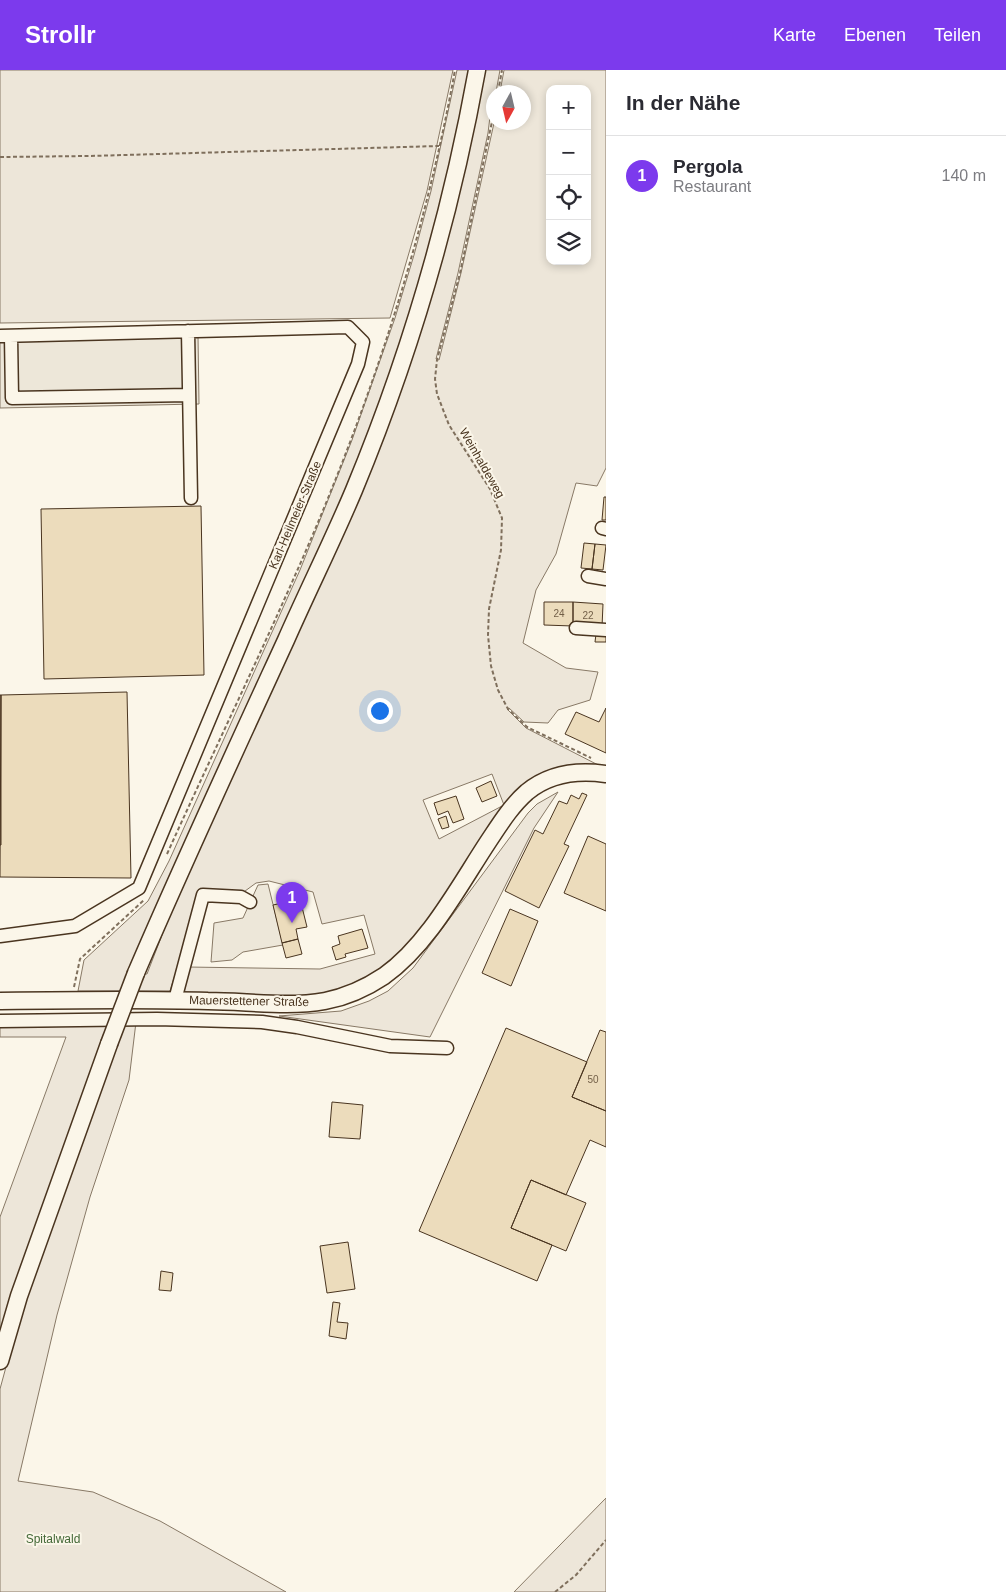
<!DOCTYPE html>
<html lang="de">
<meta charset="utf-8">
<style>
:root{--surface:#fff;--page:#f7f7f7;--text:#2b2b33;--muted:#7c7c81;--line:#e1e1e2;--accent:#7c3aed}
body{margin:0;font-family:Helvetica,sans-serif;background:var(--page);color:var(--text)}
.controls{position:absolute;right:15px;top:15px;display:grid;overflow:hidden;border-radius:10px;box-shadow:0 2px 8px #0003}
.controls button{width:45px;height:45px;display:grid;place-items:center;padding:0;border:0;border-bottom:1px solid var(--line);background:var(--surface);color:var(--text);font:25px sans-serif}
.compass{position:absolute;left:486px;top:15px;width:45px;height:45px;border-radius:50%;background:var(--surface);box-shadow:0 2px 8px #0003;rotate:188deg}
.you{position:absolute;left:379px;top:640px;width:18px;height:18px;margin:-12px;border:4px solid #fff;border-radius:50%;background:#1a73e8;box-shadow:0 0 0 8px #1a73e833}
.badge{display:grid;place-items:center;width:32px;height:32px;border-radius:50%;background:var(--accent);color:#fff;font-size:16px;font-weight:700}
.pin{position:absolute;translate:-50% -41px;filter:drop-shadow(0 1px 2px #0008)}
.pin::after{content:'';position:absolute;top:26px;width:18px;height:15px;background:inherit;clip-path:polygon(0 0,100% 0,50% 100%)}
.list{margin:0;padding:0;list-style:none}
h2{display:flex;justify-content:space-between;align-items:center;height:65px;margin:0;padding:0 20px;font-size:21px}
h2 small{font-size:16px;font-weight:400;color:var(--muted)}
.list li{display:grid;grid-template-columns:32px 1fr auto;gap:15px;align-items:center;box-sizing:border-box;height:80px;padding:0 20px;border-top:1px solid var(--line)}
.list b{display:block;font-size:19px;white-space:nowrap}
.list p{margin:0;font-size:16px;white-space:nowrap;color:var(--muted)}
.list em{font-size:16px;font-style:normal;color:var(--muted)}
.icon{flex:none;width:28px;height:28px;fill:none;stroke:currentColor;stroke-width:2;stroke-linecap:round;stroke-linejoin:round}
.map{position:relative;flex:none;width:606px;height:1522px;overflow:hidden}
header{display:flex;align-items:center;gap:30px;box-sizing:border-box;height:70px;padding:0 25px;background:var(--accent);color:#fff}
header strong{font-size:24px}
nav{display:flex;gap:28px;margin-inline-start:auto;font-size:18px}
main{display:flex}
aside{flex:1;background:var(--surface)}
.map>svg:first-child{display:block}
.green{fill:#ede6d9;stroke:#887966;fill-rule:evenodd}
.parking{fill:#ede7d9;stroke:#887966}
.building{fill:#ecdcbc;stroke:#4a3520}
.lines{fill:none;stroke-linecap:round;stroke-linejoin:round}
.minor-casing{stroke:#4a3520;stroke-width:15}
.major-casing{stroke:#4a3520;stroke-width:19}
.path{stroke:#7f6f5c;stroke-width:2;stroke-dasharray:4 2.5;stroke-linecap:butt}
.minor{stroke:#fbf6e9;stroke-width:12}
.major{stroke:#fbf6e9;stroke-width:16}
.major-bridge-casing{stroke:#4a3520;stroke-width:19;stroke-linecap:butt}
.major-bridge{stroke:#fbf6e9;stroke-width:16}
.labels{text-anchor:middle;stroke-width:4;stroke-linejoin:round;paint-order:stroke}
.number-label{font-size:10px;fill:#725f47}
.street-label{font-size:12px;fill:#4a3520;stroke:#fbf6e9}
.park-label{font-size:12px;fill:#436837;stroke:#fbf6e9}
</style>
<header>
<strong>Strollr</strong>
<nav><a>Karte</a><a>Ebenen</a><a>Teilen</a></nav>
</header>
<main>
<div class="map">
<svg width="606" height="1522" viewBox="0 0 606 1522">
<rect width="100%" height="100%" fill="#fbf6e9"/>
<path class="green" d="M0 0H453L427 121 390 248 0 253Z
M457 0H471L450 105 403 269 349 415 129 903 147 904 172 839 356 436 484 0H500L496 22H493L488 63 458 203 436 289 439 290 461 203 494 53 524 52V22H500L504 0H606V398L597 416 576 413 556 484 536 520 523 573 566 598 598 602 590 630 558 640 548 653 524 652 509 638 507 639 526 658 604 698 543 706 404 883 383 901 342 923 284 927 181 922 187 897 320 899 375 884 364 845 322 854 313 822 269 811 256 813 241 824 201 822 170 921H78L84 890 148 831 169 791 300 500 352 370 395 248 414 185 431 121ZM550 19H587V191H550ZM492 704 504 735 439 769 423 730Z
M558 722 534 758 430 967 279 946 341 941 369 931 388 921 413 898 528 743 537 734Z
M136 952 129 1010 90 1127 57 1245 18 1411 93 1422 160 1451 286 1522H0V1319L25 1227 0 1268V1147L66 967H0V956L43 957Z
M606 1428V1522H514Z"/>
<path class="parking" d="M198 266 199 334 0 338V270Z
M268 814 283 875 243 882 232 890 211 892 214 853 243 848 258 815Z"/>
<path class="building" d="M604 427H606V450H602Z
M201 436 204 605 44 609 41 439Z
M584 473 595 474 592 499 581 498Z
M595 474 606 475 603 500 592 499Z
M544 532H573V556L544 555Z
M573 532 603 534 602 557 573 556Z
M596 564 606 565V572H595Z
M127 622 131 808 0 807 1 625Z
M0 625H1V775H0Z
M606 638V683L565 664 576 642 599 652Z
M491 711 497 726 482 732 476 718Z
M582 723 587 725 564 774 569 776 539 838 505 821 535 760 543 764 559 731 567 734 571 725 579 729Z
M456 726 464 749 453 753 448 741 438 745 434 733Z
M446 746 449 757 442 759 438 749Z
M588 766 606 774V841L564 823Z
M300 829 307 857 296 859 298 869 282 873 273 835Z
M510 839 538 851 511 916 482 903Z
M362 859 368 878 345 884 346 887 336 890 332 877 340 874 338 866Z
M298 869 302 884 286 888 282 873Z
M506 958 587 992 572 1027 606 1041V1077L590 1070 566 1125 531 1110 511 1158 552 1175 537 1211 419 1161Z
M600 960 606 962V1041L572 1027Z
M332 1032 363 1035 360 1069 329 1067Z
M531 1110 586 1133 566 1181 511 1158Z
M348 1172 355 1219 327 1223 320 1176Z
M161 1201 173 1203 171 1221 159 1220Z
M333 1232 340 1233 337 1252 348 1253 346 1269 329 1266Z"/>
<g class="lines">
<defs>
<path id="minor" d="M188 261 191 428
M0 266 348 257 363 272 358 294 139 818 75 856 0 866
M11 266 12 328 189 325
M602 458 606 459
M588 506 606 509
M576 558 606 560
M175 930 203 825 241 827 250 832
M0 951 157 949 262 952 297 957 390 976 447 978"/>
<path id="major" d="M136 903C184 791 235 681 286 570 308 520 333 470 354 420 410 285 451 144 477 0
M0 931C69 930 139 929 208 931 246 931 287 938 325 931 346 927 366 918 384 906 428 875 459 816 488 772 500 754 511 736 527 722 550 703 578 700 606 704
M0 1291 19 1226 109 974"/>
</defs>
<use href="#minor" class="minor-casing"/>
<use href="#major" class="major-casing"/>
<path class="path" d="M498 22 502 0
M493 47 460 203 437 290 435 309 437 324 449 355 490 419 502 448 501 480 489 539 488 565 491 596 498 620 508 639 527 657 591 688
M0 87 89 86 439 76
M167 784C210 689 255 596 297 501 368 341 424 172 455 0
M74 917 80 889 144 830
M555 1522 576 1505 606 1470"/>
<use href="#minor" class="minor"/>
<use href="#major" class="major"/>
<defs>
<path id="major-bridge" d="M109 974 136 903"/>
</defs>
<use href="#major-bridge" class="major-bridge-casing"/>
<use href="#major-bridge" class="major-bridge"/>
</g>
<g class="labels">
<g class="number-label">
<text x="559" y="547">24</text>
<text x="588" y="549">22</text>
<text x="593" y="1013">50</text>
</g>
<g class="street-label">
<text transform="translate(482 393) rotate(60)" y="4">Weinhaldeweg</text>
<text transform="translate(295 445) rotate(-67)" y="4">Karl-Heilmeier-Straße</text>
<text transform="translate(249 931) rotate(1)" y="4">Mauerstettener Straße</text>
</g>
<g class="park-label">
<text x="53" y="1473">Spitalwald</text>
</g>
</g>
</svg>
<div class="controls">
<button>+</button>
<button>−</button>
<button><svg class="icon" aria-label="locate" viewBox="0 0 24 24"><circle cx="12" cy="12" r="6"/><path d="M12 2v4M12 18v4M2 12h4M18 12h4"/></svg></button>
<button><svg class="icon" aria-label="layers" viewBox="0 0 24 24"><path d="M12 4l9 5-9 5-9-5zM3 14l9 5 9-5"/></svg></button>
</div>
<svg class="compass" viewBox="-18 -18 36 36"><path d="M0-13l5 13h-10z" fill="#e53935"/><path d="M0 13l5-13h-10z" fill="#7c7c81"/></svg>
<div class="you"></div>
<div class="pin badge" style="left:292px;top:853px">1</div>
</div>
<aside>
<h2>In der Nähe<small></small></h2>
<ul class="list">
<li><span class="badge">1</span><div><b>Pergola</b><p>Restaurant</p></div><em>140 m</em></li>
</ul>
</aside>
</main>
